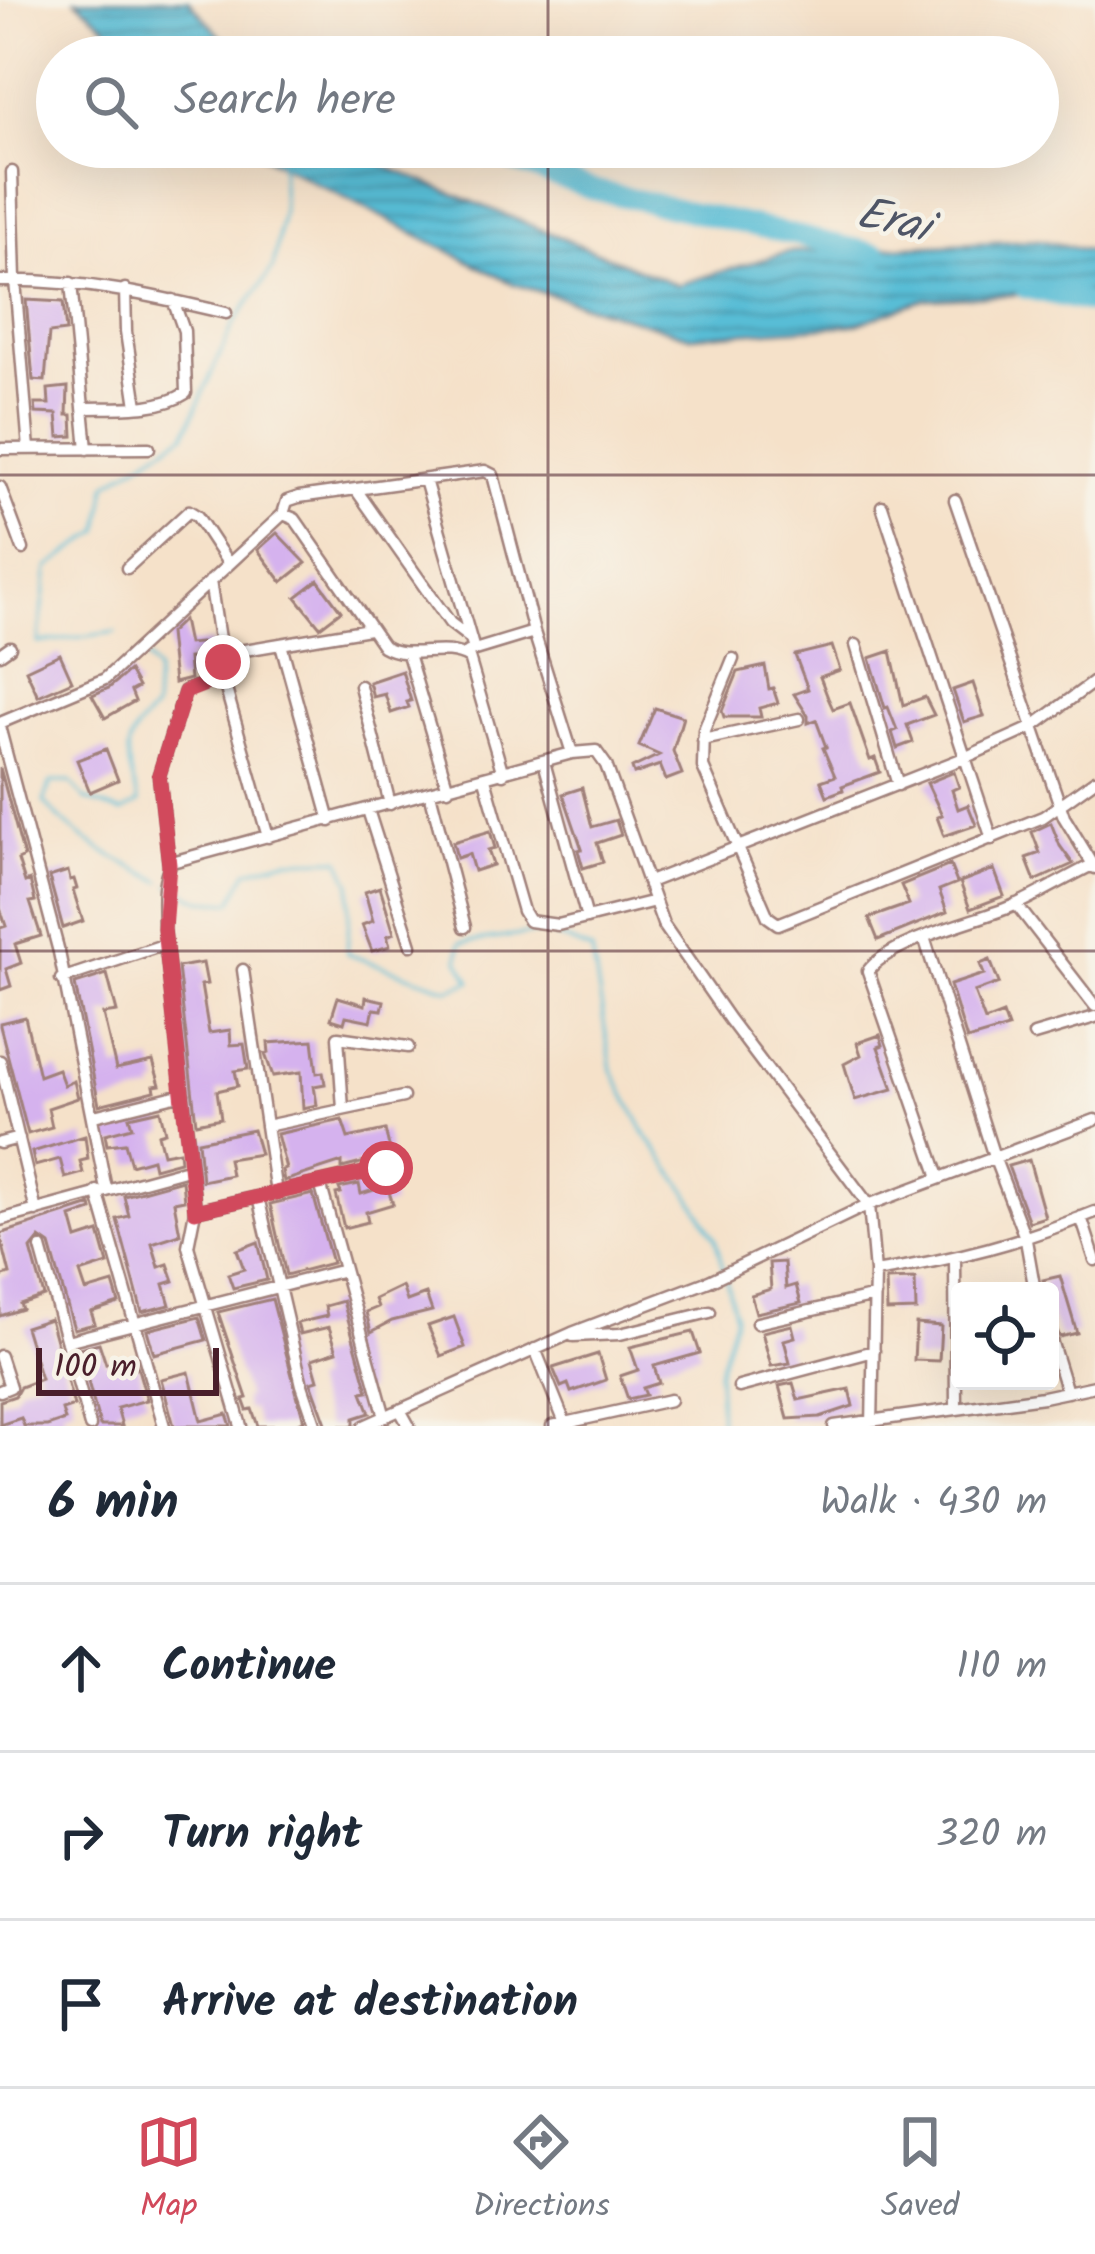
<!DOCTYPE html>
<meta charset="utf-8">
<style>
:root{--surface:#fff;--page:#f6f6f7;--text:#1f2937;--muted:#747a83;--line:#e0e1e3;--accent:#d1495b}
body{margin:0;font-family:Kalam,sans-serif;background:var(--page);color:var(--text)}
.controls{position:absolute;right:36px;bottom:36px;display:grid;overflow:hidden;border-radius:12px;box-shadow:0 12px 48px #0002}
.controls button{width:108px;height:108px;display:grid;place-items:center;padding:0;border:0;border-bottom:3px solid var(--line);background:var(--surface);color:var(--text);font:60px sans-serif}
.scale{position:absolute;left:36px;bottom:30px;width:183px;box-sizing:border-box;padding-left:12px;border:6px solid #4a1f2b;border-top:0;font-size:33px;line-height:42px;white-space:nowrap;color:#4a1f2b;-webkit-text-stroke:9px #f7f3e8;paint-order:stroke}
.stop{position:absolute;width:36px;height:36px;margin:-27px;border:9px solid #d1495b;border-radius:50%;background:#fff}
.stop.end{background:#d1495b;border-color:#fff;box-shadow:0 3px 12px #0008}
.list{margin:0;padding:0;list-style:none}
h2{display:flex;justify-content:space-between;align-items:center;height:156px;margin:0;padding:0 48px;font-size:51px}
h2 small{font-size:39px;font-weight:400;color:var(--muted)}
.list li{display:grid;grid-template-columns:78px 1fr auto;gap:36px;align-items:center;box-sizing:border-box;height:168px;padding:0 48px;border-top:3px solid var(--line)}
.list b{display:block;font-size:45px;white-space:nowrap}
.list em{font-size:39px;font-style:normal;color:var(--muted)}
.icon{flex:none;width:66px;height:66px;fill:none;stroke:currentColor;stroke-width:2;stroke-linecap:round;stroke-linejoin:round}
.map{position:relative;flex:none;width:1095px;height:1426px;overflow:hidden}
.search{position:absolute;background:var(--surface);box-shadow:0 12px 48px #0002;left:36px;right:36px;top:36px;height:132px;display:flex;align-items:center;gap:30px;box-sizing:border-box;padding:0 42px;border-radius:66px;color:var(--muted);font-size:45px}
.sheet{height:660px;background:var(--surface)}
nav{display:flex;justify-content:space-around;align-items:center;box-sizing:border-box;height:168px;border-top:3px solid var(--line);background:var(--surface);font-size:33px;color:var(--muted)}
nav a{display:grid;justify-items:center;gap:6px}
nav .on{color:var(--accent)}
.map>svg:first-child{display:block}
.water{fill:url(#water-rules);stroke:#516e80;stroke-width:3}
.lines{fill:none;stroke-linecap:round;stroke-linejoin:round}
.stream{stroke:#58bdd6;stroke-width:3}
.river{stroke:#58bdd6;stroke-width:21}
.building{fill:#d5b2ee}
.street-casing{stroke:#a0807a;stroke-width:15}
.street{stroke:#fff;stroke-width:10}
.route{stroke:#d1495b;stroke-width:15}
.grid{fill:none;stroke:#4a1f2b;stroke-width:3;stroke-opacity:0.55}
.labels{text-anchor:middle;stroke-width:9;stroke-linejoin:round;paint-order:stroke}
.water-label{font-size:45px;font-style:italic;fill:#4f5667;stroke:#f7f3e8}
</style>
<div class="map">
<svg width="1095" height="1426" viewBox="0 0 1095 1426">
<defs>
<pattern id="water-rules" width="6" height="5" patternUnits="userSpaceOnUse" patternTransform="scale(3)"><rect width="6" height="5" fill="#58bdd6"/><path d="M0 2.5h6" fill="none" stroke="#4b99ae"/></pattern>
</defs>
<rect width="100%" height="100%" fill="#f7f3e8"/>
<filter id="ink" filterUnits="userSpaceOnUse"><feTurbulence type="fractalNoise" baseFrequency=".00833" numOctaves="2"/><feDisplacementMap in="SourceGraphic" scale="24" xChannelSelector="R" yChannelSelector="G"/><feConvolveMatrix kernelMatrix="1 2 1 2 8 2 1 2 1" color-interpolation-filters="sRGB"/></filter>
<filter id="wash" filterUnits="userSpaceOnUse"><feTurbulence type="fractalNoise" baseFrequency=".004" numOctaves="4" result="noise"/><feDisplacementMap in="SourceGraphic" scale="48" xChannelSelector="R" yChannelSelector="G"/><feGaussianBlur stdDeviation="2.7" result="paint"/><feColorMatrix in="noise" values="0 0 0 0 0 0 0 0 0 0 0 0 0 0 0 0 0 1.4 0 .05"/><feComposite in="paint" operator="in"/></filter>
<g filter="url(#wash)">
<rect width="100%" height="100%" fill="#f5e1c9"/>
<path class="water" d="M76 0H188L240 57H141Z
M245 147H339L677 285 788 252 1039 240 1095 252V291L925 299 853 325 690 336 514 284Z"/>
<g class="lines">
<path class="stream" d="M115 632 38 643 48 568 100 531 107 484 185 434 233 325 273 268 283 210 281 163
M144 654 156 672 154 710C117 746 127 756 139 803L122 812 86 800 70 782H51L44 802C76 840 117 860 161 881
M170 885 201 900 232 902 247 871 286 860 340 859 351 884 347 954 449 989 471 981 459 960 460 943 546 932 592 951 612 1070 646 1135 689 1194 715 1238 727 1283 735 1316 718 1373 720 1426"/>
<path class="river" d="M469 147 595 190 878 254
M1025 288 1095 304"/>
</g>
<g id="blocks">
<path class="building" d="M26 300 63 302 66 331 49 333 45 381 33 380Z
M68 387 67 415H72L73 436 59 437 57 414 36 413 35 404H49L48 389Z
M277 533 306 563 282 582 258 550Z
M318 580 341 611 320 627 296 597Z
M183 620 188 644 210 642 212 656 188 658 190 679 174 683 169 633Z
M832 646 840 670 820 677 828 698 833 709 850 703 870 760 875 758 880 772 842 786 843 790 827 796 821 781 835 776 823 748 826 747 816 720 808 723V716L794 694 808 689 795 655Z
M891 651 903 705 925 697 934 715 907 725 913 742 897 748 892 732 897 730 888 707 885 708 870 658Z
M60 654 72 681 38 696 26 670Z
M765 666 769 689 773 688 778 703 759 708 761 717H724L722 711 738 672Z
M129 671 138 687 131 691 135 701 105 718 92 695 109 688Z
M402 671 411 701 407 702 409 707 391 713 385 694 373 697 369 682Z
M973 683 984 716 964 722 953 690Z
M655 708 683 717 673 751 682 774 666 780 660 765 634 774 632 768 659 755 639 746Z
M106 749 118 780 90 792 77 760Z
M0 768 24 857 18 860 25 882 30 880 35 901 30 902 41 936 15 944 21 963 6 969 11 986 0 990V928L6 926 0 908Z
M954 772 959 787 952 790 958 809 968 805 976 825 944 836 937 817 942 815 927 783Z
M582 788 592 827 616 820 621 835 597 843 603 862 583 868 578 850 582 849 563 794Z
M1051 823 1060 846 1073 864 1035 881 1026 858 1040 853 1032 832Z
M490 831 495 848 488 850 493 865 474 871 469 854 457 858 453 842Z
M950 865 957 883 939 890 947 912 878 940 869 918 909 904 901 885Z
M994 869 1004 896 970 909 960 882Z
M68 871 70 880 74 879 77 889 73 890 83 921 63 928 49 877Z
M380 887 394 933 387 936 390 946 372 951 362 925 373 921 365 892Z
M990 960 999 983 974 992 985 1021 1003 1014 1008 1028 967 1040 950 985 984 974 980 964Z
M203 963 207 984 201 985 209 1033 230 1030 231 1045 244 1044 248 1069 235 1071 238 1086 217 1091 221 1118 196 1123 178 967Z
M107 974 117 1012 103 1014 116 1069 153 1061 160 1085 154 1086 155 1091 99 1105 75 984Z
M338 997 365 1005 366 997 384 1001 382 1010 374 1009 371 1021 346 1016 344 1023 331 1019Z
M25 1017 39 1076 58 1069 64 1085 74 1081 78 1098 48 1108 52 1127 28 1134 0 1026V1023Z
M880 1035 883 1045 878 1047 893 1089 855 1100 844 1064 861 1055 857 1043Z
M313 1040 317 1073 323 1072 325 1084 314 1086 317 1105 303 1108 301 1072 273 1076 265 1054 269 1053 268 1043Z
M160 1110 165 1132 158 1134 163 1154 179 1151 180 1161 154 1168 152 1159 131 1165 125 1143 107 1145 105 1134 132 1127 129 1117Z
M342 1120 348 1138 385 1130 390 1150 379 1153 381 1158 342 1168V1162L284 1181 282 1170 286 1169 277 1134Z
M253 1130 260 1154 228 1159 231 1175 202 1181 198 1141Z
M85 1136 88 1159 80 1161 83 1173 65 1178 60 1159 35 1166 32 1152Z
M1029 1160 1045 1217 1029 1222 1008 1166Z
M182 1180 184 1200 174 1202 180 1234 152 1243 159 1267 168 1264 174 1281 164 1284 170 1305 142 1312 117 1219 129 1216 124 1196Z
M359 1184 361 1194 387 1186 393 1204 366 1212 368 1222 344 1228 336 1194 341 1193 339 1188Z
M313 1194 332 1263 286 1275 270 1204Z
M91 1205 92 1210 71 1217 77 1239 99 1232 108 1264 80 1273 86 1291 113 1283 119 1303 91 1312 95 1324 74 1329 50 1245 40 1238 31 1249 44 1296 20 1304 22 1309 0 1316V1277L10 1274 0 1234Z
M258 1242 267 1280 233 1288 228 1274 244 1269 237 1250Z
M784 1262 786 1288 796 1285 801 1303 756 1313 751 1295 771 1289 769 1263Z
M1060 1276 1077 1333 1060 1337 1050 1313V1291H1045L1043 1280Z
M915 1279 916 1310 887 1311 886 1280Z
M402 1286 407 1301 426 1294 432 1311 392 1321 371 1332 366 1312 378 1307 375 1299Z
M272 1299 304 1421 290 1426H258L252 1409 247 1410 243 1399 247 1398 218 1312Z
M343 1301 368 1391 362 1392 370 1413 354 1418V1426H327L311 1382 318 1380 312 1359 337 1351 329 1327 300 1334 297 1323 327 1316 325 1306Z
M199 1317 206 1340 154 1354 147 1330Z
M454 1317 465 1347 441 1356 428 1326Z
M50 1319 74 1406 62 1410 65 1420 47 1426H24L21 1418 0 1425V1401L15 1396 20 1387 41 1379 25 1327Z
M916 1324 941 1326 939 1361 914 1360Z
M792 1325 795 1337 784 1340 790 1363 771 1366 762 1332Z
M693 1332 700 1353 654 1366 659 1383 643 1388 646 1395 628 1399 620 1376 638 1370 630 1347Z
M99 1343 106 1364 134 1355 147 1400 117 1408 122 1426H100L79 1348Z
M598 1354 606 1380 571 1392 568 1384 561 1387 553 1368Z
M189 1372 201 1421 227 1414 231 1426H174L161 1379Z
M793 1383 798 1400 849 1389 853 1406 820 1417 788 1419 779 1386Z"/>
</g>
</g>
<g filter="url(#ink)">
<use href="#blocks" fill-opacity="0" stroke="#a0807a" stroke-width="3"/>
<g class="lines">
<defs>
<path id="street" d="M12 172 15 280 29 449
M0 281C78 279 151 295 226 313
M71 283 87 449
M125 289 126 332 137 406
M83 408C114 407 159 411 186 393L184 331 173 300
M0 449 149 448
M425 480 474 650
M0 487 23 549
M357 491 450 623 471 639
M955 500 1064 817 1095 868
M882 506 992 839
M283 514 287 501 299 497 485 471 493 475 534 632 572 753
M127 568 189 511 197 516 228 563
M281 644 330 821
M856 645 898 785
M468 652 534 632
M0 654 10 647
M221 654 369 629
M408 654 448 789
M733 659 704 730 703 767 768 917 778 924 1043 817 1095 780
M222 675 268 837
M360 686 390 804
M0 723 105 679 283 514 295 519 383 646C410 662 443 642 469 658L503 774
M0 730 59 952 106 1189
M703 740 799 719
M544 762 587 918
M485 779 523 911 529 921 558 925 655 901
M430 793 465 927
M368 810 411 945
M169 865 159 775 185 691 217 679 224 671 210 581
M649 882 964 758 1031 728 1095 681
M1016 904 1095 1006
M924 937 994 1157 1026 1240 1035 1291
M243 970 276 1193
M61 979 166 944
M1034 1035 1095 1017
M0 1061 36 1211
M343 1109 338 1037 408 1047
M94 1116 183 1094
M266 1126 403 1097
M0 1143 19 1138
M191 1168 164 929C164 908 160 881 172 862L572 753 596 751 606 765 663 924 729 1019 869 1205 875 1272 872 1426
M939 1177 868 971C890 940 978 921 1015 905 1041 893 1066 878 1092 865
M320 1183 385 1417
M97 1191 164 1426
M258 1197 302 1385 316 1426
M195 1211 188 1246 241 1426
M1081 1217 1095 1260
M0 1220 191 1168 195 1211 385 1168
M41 1248 90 1426
M955 1258 956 1409
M875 1272C957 1259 1018 1243 1095 1212
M757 1323 875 1296
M573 1336 620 1334 710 1312
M1050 1337 1067 1392
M67 1341 344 1270
M535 1349 565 1423
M0 1356 10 1387 0 1391
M739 1387 874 1351
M400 1410 409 1426
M364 1426 572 1333 709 1281 863 1207 1095 1120
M552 1426 670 1400
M834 1426 1043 1397 1095 1386"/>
</defs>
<use href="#street" class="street-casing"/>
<use href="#street" class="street"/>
</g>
</g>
<g class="lines" filter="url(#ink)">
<path class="route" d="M223 662 220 678 185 692 159 775 169 865 164 929 195 1211 386 1168"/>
</g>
<path class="grid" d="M548 0V57M548 147V1426M0 475H1095M0 951H1095"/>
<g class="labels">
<g class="water-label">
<text transform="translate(894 218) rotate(13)" y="16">Erai</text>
</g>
</g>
</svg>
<div class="controls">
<button><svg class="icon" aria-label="locate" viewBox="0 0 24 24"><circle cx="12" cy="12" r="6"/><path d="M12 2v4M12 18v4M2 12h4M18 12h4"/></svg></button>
</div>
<div class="scale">100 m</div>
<div class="stop" style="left:386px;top:1168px"></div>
<div class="stop end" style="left:223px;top:662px"></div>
<div class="search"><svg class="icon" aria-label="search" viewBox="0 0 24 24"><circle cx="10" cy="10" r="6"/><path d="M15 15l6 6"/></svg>Search here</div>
</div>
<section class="sheet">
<h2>6 min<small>Walk · 430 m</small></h2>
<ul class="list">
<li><svg class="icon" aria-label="ahead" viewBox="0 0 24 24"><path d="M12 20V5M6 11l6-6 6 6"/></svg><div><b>Continue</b></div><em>110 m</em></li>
<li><svg class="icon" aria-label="right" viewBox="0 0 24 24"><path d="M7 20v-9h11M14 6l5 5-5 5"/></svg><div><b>Turn right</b></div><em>320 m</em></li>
<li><svg class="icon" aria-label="arrive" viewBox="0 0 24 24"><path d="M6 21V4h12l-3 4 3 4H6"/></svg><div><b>Arrive at destination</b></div></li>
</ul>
</section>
<nav>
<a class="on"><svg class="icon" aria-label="map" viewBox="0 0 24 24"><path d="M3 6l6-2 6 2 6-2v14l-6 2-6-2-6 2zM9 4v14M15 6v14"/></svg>Map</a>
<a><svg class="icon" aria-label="directions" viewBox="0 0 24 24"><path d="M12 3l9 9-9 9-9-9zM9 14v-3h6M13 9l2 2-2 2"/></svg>Directions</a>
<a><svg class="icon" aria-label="saved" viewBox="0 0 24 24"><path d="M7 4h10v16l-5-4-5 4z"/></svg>Saved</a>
</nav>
